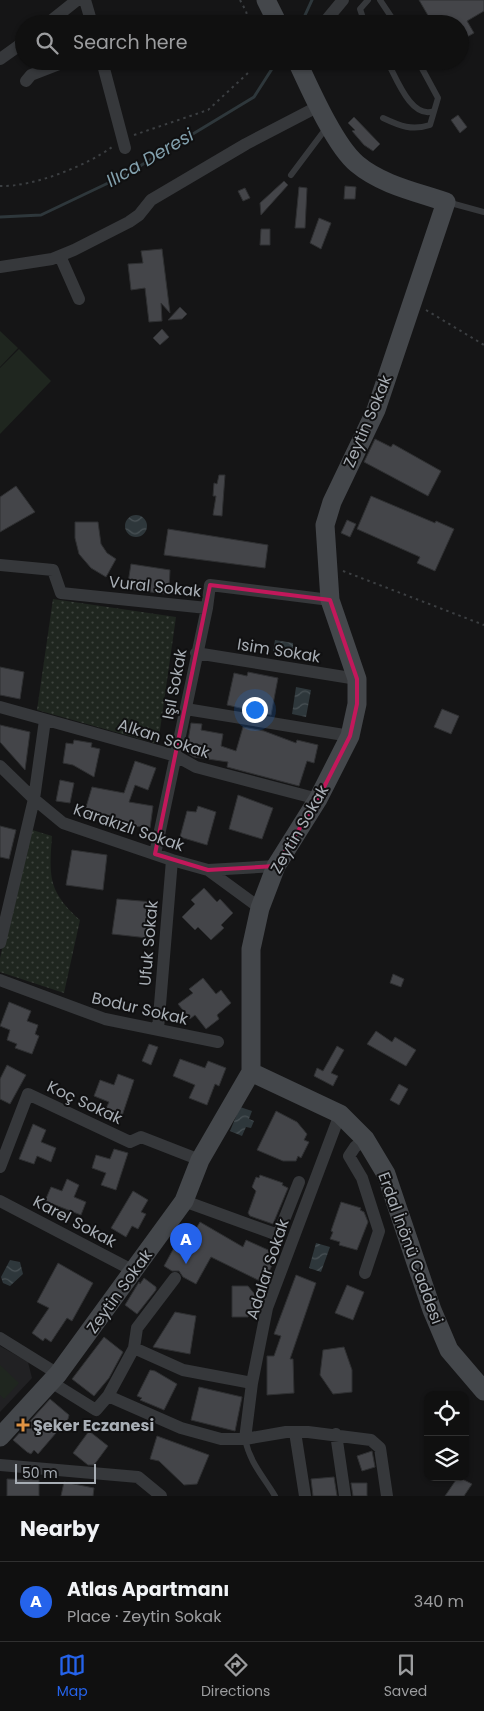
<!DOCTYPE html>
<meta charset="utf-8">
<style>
:root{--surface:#101010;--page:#1e1e1e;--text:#f1f3f6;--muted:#9c9d9f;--line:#303030;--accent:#2563eb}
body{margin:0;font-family:Poppins,sans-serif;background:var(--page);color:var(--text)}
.controls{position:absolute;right:15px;bottom:15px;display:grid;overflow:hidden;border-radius:10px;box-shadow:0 1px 4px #0004}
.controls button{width:45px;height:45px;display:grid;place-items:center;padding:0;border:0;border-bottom:1px solid var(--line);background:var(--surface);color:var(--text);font:25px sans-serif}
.scale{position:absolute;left:15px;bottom:12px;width:81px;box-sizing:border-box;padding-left:5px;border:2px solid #a8aeb5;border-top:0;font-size:14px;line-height:18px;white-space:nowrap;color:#a8aeb5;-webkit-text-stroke:4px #101011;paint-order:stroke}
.you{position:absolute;left:254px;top:709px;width:18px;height:18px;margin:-12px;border:4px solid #fff;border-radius:50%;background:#1a73e8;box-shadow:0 0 0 8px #1a73e833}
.badge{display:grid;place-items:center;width:32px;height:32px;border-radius:50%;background:var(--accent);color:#fff;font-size:16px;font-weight:700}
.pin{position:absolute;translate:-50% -41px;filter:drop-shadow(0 1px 2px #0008)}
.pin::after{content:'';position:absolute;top:26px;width:18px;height:15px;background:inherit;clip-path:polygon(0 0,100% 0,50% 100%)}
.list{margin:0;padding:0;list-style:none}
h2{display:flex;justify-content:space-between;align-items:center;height:65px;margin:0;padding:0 20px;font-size:21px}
h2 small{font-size:16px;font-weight:400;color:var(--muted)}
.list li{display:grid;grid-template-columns:32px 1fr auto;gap:15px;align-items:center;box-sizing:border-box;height:80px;padding:0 20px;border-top:1px solid var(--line)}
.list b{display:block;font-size:19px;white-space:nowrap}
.list p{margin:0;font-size:16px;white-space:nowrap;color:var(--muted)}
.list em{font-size:16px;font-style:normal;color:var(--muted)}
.icon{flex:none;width:28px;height:28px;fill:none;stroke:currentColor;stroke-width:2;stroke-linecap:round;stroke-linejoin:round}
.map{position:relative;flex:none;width:484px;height:1496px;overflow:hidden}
.search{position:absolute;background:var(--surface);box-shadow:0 1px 4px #0004;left:15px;right:15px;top:15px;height:55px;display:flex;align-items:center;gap:12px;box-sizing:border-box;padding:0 18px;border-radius:28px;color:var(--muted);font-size:19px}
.sheet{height:145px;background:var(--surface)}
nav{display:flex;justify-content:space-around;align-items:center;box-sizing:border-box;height:70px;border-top:1px solid var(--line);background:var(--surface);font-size:14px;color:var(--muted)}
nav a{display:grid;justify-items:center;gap:2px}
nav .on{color:var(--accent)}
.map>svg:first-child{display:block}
.built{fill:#212123}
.grass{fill:url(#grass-dots)}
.garden{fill:#1f261f}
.water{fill:url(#water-waves)}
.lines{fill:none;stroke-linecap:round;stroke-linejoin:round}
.stream{stroke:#2e373b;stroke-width:3}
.building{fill:#444549;stroke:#2f3032}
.path{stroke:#3c3f42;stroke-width:2;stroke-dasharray:2.5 4;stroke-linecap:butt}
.lane{stroke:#36383b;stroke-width:6}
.street{stroke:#36383b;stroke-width:12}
.secondary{stroke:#44474b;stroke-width:19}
.marked{fill:none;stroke:#c2185b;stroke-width:4;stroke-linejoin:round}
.poi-dot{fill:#e09343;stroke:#101011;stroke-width:2}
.labels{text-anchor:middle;stroke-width:4;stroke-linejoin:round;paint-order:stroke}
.street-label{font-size:16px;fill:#a8aeb5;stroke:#101011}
.poi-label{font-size:16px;font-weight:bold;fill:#a8aeb5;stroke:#101011;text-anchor:start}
.water-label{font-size:18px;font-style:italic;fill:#82a0ad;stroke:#101011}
</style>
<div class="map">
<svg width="484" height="1496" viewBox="0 0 484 1496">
<defs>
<pattern id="grass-dots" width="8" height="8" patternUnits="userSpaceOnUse" patternTransform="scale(1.25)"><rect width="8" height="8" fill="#1f261f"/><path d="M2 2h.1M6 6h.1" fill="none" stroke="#3d433d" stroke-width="1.8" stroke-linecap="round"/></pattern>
<pattern id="water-waves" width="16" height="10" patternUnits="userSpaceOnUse" patternTransform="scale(1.25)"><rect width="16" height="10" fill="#2e373b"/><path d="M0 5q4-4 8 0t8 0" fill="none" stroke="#495155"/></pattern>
</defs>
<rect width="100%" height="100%" fill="#151516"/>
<path class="built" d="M0 1346 28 1362 32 1378 0 1412Z"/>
<path class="grass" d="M53 599 176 617 158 744 37 710Z
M29 829 52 836C49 877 48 891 80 920L64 993 0 972V958Z"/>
<path class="garden" d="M0 331 18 348 0 367Z
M19 349 51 381 0 434V368Z
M0 1365 19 1383 4 1399 0 1395Z"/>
<path class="water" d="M125 526a11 11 0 1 1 22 0a11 11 0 1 1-22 0Z
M275 640 293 643V653L273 651Z
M296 687 311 690 306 717 292 714Z
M240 1107 252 1111 249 1119 254 1121 251 1128 246 1127 242 1136 230 1131Z
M316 1243 330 1247 321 1272 309 1268Z
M10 1260 20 1262 23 1274 10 1286 3 1283 1 1277Z"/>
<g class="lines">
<path class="stream" d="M301 24 312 0
M0 217 41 215 125 175 254 97 277 61"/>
</g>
<path class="building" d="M419 0H484V11L467 21 474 33 460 41V24H433Z
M458 115 467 127 460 133 451 120Z
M354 117 380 144 373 151 364 145 352 131 355 130 348 123Z
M284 181 288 185 261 215 260 203Z
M345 186 356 187 355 199H344Z
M299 187 307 188 305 228H295Z
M245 188 250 198 243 201 238 191Z
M319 218 331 223 321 249 310 243Z
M261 229H270V245H260Z
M162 249 170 313 161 303 162 321 149 322 145 288 131 290 128 264 143 263 141 251Z
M180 307 187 314 182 319 168 320Z
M162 329 169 337 160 345 153 338Z
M375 439 391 447 393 444 441 471 428 496 364 462Z
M219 475H225L222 516 213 515 216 496H213L214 483 217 484Z
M16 486 35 512 0 532V497Z
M371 496 435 523 436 521 454 529 435 571 417 563 420 557 357 529Z
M347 520 356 524 350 537 341 533Z
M75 522H98L101 544 107 553 116 559 106 577 91 568 79 554 75 538Z
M168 529 268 545 265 568 164 555Z
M131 564 170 570 169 590 167 589 166 594 127 589Z
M0 667 24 672 20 699 0 695Z
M248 672 278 678 271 715 227 705 234 673 247 676Z
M442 709 459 716 451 734 434 727Z
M191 723 202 724 201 730 223 734 221 746 236 751 243 727 264 731 296 743 297 740 318 745 314 763 307 761 299 786 227 767 228 762 194 757 186 752Z
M0 725 30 732 25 770 0 742Z
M74 740 92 743 91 747 100 749 94 777 73 765 63 763 66 743 73 744Z
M135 761 156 768 148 790 135 785 129 802 153 806 150 828 125 825 124 828 84 814 92 787 124 793Z
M60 780 74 783 70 803 56 801Z
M238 795 273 808 262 839 229 829Z
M198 806 216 812 207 845 180 837 187 811 196 812Z
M0 826 16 830 9 859 0 857Z
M72 850 107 855 103 890 66 885Z
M204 888 217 902 220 899 233 913 221 925 224 928 211 940 198 927 195 930 182 917 195 904 191 900Z
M117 899 153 902 148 938 112 934Z
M393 974 404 979 401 987 390 983Z
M203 978 216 994 221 990 231 1003 217 1015 219 1019 206 1029 195 1015 190 1019 178 1004 193 993 189 989Z
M9 1002 31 1011 27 1021 38 1025 35 1034 39 1036 32 1054 15 1048 17 1044 7 1040 10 1030 0 1026Z
M376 1031 392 1042 395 1037 416 1050 406 1066 367 1044Z
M149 1044 158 1047 151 1065 142 1061Z
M337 1046 344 1050 331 1073 338 1076 333 1086 314 1076 317 1068 323 1071Z
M180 1059 205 1068 208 1061 226 1068 219 1086 215 1084 207 1105 189 1098 195 1085 173 1076Z
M7 1065 26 1075 10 1104 0 1099V1079Z
M118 1074 134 1080 121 1119 104 1113 109 1102 94 1096 100 1080 114 1085Z
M399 1084 408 1089 399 1105 390 1100Z
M276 1111 297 1122 307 1134 304 1140 309 1142 301 1158 298 1156 296 1161H283L257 1150Z
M33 1124 46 1130 41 1142 56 1148 51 1162 37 1156 34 1164 19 1159Z
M114 1149 128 1153 116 1190 101 1185 106 1173 92 1168 96 1155 110 1159Z
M260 1175 283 1183 282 1185 288 1188 273 1224 250 1216 248 1213 256 1191 252 1187 256 1177 259 1178Z
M67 1179 79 1185 74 1197 86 1202 81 1215 45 1201 51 1187 62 1191Z
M133 1191 148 1200 141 1212 146 1214 138 1229 132 1226 126 1237 111 1228Z
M341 1202 361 1208 360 1210 364 1212 368 1222 357 1250 339 1245 340 1242 330 1239 333 1232 331 1231Z
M200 1222 243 1247 246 1240 277 1254 264 1283 211 1257 196 1284 183 1277 179 1271H172L164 1266 176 1244 184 1249Z
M58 1263 93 1283 72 1321 67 1318 51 1342 45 1338 43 1341 32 1333 49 1308 37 1302Z
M296 1275 316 1283 290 1359H293L294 1393 267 1395V1356H274L281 1336 274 1334Z
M144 1278 156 1287V1290L137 1314 125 1305 139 1282 140 1284Z
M347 1285 364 1292 353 1320 335 1313Z
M232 1286H248L257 1297 256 1305 248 1317H232Z
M175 1312 196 1316 190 1354 153 1347Z
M104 1337 123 1352 109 1378 94 1396 72 1379Z
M344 1347 352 1370V1392L333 1394 320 1375 323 1350Z
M150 1370 155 1371 177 1384 164 1410 140 1400 142 1398 137 1396Z
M199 1387 242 1397 235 1431 191 1420Z
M50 1399 69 1415 68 1419 38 1454 34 1450 31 1454 27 1452 13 1440Z
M89 1431 108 1446 94 1465H88L73 1453Z
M157 1436 209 1455 197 1484 184 1485 159 1461 150 1459Z
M372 1451 375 1467 362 1471 357 1456Z
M334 1477 337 1496H313L311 1479Z
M458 1477 472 1484 464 1496H445Z
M7 1479 39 1480V1496H7Z
M64 1482 94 1488 93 1496H61Z
M351 1483H367V1496H353Z"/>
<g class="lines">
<path class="path" d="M240 0 246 11 249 24
M134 135 208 110 248 73 251 61
M0 186C33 187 86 166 112 147
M426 310 484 345
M343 571 484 625"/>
<path class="lane" d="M380 0 396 24
M365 24 360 9 368 0
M387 61C396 77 411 120 434 111
M383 118C400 126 412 131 430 125L438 98 418 61
M291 175 327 127
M447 202 484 212
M245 1439C250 1463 263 1476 275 1496"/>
<path class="street" d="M85 0 92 24
M47 24 77 0
M323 24 343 0
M0 59 24 42
M102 61 125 148
M26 81 31 75 67 61
M60 256 79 299
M0 267 52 259 74 250 129 222 139 215 151 200 246 144 319 106
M0 565 53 570 61 593 207 608 210 585 330 600
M196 653 357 679
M0 707 176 756 196 767 318 799
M186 709 350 736
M0 766 34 799 63 823 172 860 208 870 260 908
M155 854 207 608
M208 870 276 866
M0 943 34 799 45 720
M0 980 105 1019 218 1042
M158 1029 172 860
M0 1167 28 1094 130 1142 141 1137 200 1160
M0 1201 134 1271
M184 1201 278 1235 299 1182
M365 1273 379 1231 362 1178 349 1156 355 1147 365 1139
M0 1338 58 1374
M134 1348 183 1370 252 1383
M51 1382 96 1410 108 1396 181 1428 221 1439H245L286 1432H308L371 1440 380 1448 387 1496
M108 1396 134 1348 137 1328 175 1278
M295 1432 305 1496
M336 1434 345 1496
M245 1439 252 1383 267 1308 340 1114
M0 1465 138 1477 161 1496"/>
<path class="secondary" d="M266 0 278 24
M251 1072 340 1114 365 1139 386 1174 432 1310 449 1350 484 1391
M0 1437 58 1374 184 1201 200 1160 251 1072V949L260 908 276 866 318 799 350 736 357 704V679L330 600 325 525 332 502 376 410 446 202C417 192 382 185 357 164 335 146 310 89 297 61"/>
</g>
<path class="marked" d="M210 585 330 600 357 679V704L350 736 318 799 276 866 208 870 155 854Z"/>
<path class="poi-dot" d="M20.5 1417.5h5v5h5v5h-5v5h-5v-5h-5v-5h5z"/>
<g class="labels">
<g class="street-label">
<text transform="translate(367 421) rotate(-67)" y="6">Zeytin Sokak</text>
<text transform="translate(155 586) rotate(6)" y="6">Vural Sokak</text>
<text transform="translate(279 650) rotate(9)" y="6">Isim Sokak</text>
<text transform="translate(174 684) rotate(-79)" y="6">Işıl Sokak</text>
<text transform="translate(164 738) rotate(18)" y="6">Alkan Sokak</text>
<text transform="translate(129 827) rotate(19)" y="6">Karakızlı Sokak</text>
<text transform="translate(299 829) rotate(-60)" y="6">Zeytin Sokak</text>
<text transform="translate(148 943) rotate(-85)" y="6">Ufuk Sokak</text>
<text transform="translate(140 1008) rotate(13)" y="6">Bodur Sokak</text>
<text transform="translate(85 1102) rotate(25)" y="6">Koç Sokak</text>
<text transform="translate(75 1221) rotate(28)" y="6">Karel Sokak</text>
<text transform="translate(411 1248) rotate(70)" y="6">Erdal İnönü Caddesi</text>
<text transform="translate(267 1269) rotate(-72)" y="6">Adalar Sokak</text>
<text transform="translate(119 1291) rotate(-54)" y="6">Zeytin Sokak</text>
</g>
<g class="poi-label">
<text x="33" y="1431">Şeker Eczanesi</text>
</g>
<g class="water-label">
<text transform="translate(150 158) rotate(-30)" y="6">Ilıca Deresi</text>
</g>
</g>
</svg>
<div class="controls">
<button><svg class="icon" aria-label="locate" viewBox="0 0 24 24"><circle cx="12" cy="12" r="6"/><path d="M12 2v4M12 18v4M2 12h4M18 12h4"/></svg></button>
<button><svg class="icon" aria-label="layers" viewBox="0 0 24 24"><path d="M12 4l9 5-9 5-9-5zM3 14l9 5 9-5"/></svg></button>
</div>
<div class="scale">50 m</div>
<div class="you"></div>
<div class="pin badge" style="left:186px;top:1264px">A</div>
<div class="search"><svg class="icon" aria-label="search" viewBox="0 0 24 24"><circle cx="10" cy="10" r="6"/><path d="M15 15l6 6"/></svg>Search here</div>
</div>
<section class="sheet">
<h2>Nearby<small></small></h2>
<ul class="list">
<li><span class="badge">A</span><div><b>Atlas Apartmanı</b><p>Place · Zeytin Sokak</p></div><em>340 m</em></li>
</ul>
</section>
<nav>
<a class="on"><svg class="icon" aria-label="map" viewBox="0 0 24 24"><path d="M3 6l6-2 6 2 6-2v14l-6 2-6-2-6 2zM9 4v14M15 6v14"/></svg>Map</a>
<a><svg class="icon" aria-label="directions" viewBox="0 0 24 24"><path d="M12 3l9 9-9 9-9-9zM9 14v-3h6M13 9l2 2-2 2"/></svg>Directions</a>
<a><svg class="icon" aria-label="saved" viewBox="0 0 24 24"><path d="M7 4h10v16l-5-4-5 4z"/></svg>Saved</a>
</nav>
